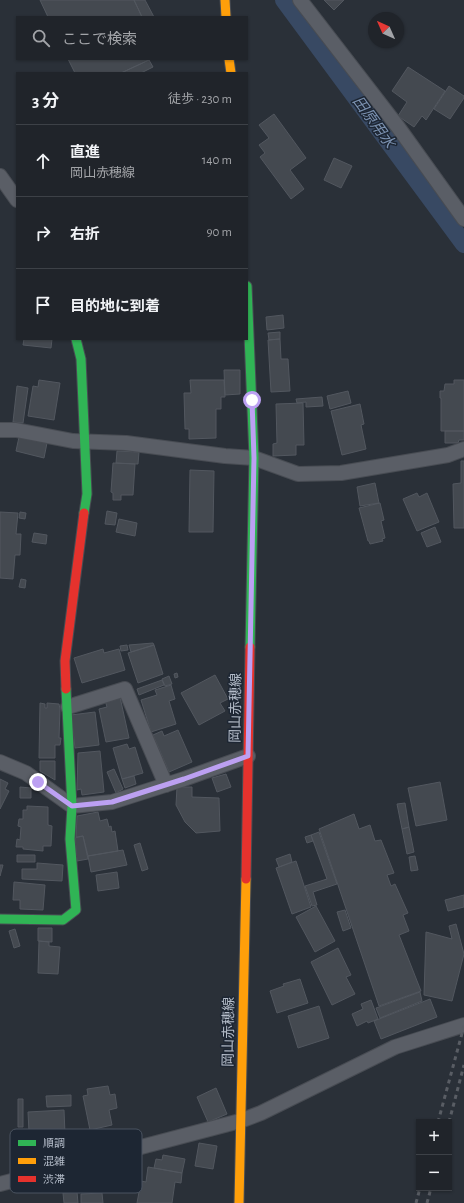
<!DOCTYPE html>
<html lang="ja">
<meta charset="utf-8">
<style>
:root{--surface:#20242a;--page:#282c32;--text:#f1f3f6;--muted:#a2a4a8;--line:#3d4147}
body{margin:0;font-family:"Alegreya Sans","Noto Sans JP",sans-serif;background:var(--page);color:var(--text)}
.controls{position:absolute;right:12px;bottom:12px;display:grid;overflow:hidden;border-radius:0px;box-shadow:0 1px 3px #0004}
.controls button{width:36px;height:36px;display:grid;place-items:center;padding:0;border:0;border-bottom:1px solid var(--line);background:var(--surface);color:var(--text);font:20px sans-serif}
.compass{position:absolute;left:368px;top:12px;width:36px;height:36px;border-radius:50%;background:var(--surface);box-shadow:0 1px 3px #0004;rotate:315deg}
.stop{position:absolute;width:12px;height:12px;margin:-9px;border:3px solid #bca0f2;border-radius:50%;background:#fff}
.stop.end{background:#bca0f2;border-color:#fff;box-shadow:0 1px 4px #0008}
.list{margin:0;padding:0;list-style:none}
h2{display:flex;justify-content:space-between;align-items:center;height:52px;margin:0;padding:0 16px;font-size:17px}
h2 small{font-size:13px;font-weight:400;color:var(--muted)}
.list li{display:grid;grid-template-columns:26px 1fr auto;gap:12px;align-items:center;box-sizing:border-box;height:72px;padding:0 16px;border-top:1px solid var(--line)}
.list b{display:block;font-size:15px;white-space:nowrap}
.list p{margin:0;font-size:13px;white-space:nowrap;color:var(--muted)}
.list em{font-size:13px;font-style:normal;color:var(--muted)}
.icon{flex:none;width:22px;height:22px;fill:none;stroke:currentColor;stroke-width:2;stroke-linecap:round;stroke-linejoin:round}
.map{position:relative;flex:none;width:464px;height:1203px;overflow:hidden}
.search{position:absolute;background:var(--surface);box-shadow:0 1px 3px #0004;left:16px;top:16px;width:232px;height:44px;display:flex;align-items:center;gap:10px;box-sizing:border-box;padding:0 14px;border-radius:0px;color:var(--muted);font-size:15px}
.panel{position:absolute;background:var(--surface);box-shadow:0 1px 3px #0004;left:16px;top:72px;width:232px;height:268px;border-radius:0px}
.map>svg:first-child{display:block}
.lines{fill:none;stroke-linecap:round;stroke-linejoin:round}
.canal{stroke:#384963;stroke-width:18}
.building{fill:#444950;stroke:#52575f}
.street-casing{stroke:#484c53;stroke-width:16}
.fast-casing{stroke:#484c53;stroke-width:11}
.slow-casing{stroke:#484c53;stroke-width:11}
.jam-casing{stroke:#484c53;stroke-width:11}
.street{stroke:#5a5e66;stroke-width:14}
.fast{stroke:#30b455;stroke-width:9}
.slow{stroke:#ff9f0a;stroke-width:9}
.jam{stroke:#e5322d;stroke-width:9}
.rail{stroke:#595d64;stroke-width:3;stroke-dasharray:4 4;stroke-linecap:butt}
.route{stroke:#bca0f2;stroke-width:5}
.labels{text-anchor:middle;stroke-width:3;stroke-linejoin:round;paint-order:stroke}
.street-label{font-size:14px;fill:#b4bcc9;stroke:#1d2633}
.water-label{font-size:15px;font-style:italic;fill:#7c92b1;stroke:#1d2633}
.key{fill:#1d2633;stroke:#4a5360;stroke-width:1}
.key-label{font-size:11px;fill:#b4bcc9}
</style>
<div class="map">
<svg width="464" height="1203" viewBox="0 0 464 1203">
<rect width="100%" height="100%" fill="#2a3038"/>
<g class="lines">
<path class="canal" d="M284 0 464 244"/>
</g>
<path class="building" d="M40 0H134L142 17H48Z
M134 0H145L154 17H142Z
M324 0H344L334 10Z
M68 59H151L121 73H75Z
M149 60 153 67 141 73H121Z
M408 67 445 91 426 120 422 116 414 127 398 116 407 102 392 91Z
M449 86 464 96V98L450 119 434 109Z
M274 114 306 158 290 170 304 189 291 199 260 157 265 153 259 145 269 138 259 125Z
M334 158 352 166 341 188 324 180Z
M283 315 284 328 267 330 266 317Z
M280 332V339L269 340 268 333Z
M24 339H52L51 348 23 345Z
M280 339 281 359H288L290 391 271 392 268 340Z
M224 370H240V394L225 395Z
M39 380 60 383 54 420 28 416 33 386 38 387Z
M190 380H224L225 397H221V409H216V438L189 439V429H185L184 393H191Z
M454 380H464V431H441V398H440V391H444L445 384H454Z
M17 386 28 388 23 423 13 422Z
M348 391 351 403 330 409 327 396Z
M322 397 323 406 306 407V402L297 403 296 399Z
M303 403 304 445H296V455L273 456V444L277 443 276 404Z
M360 404 364 424 361 425 366 449 342 455 331 411Z
M445 431H464V440H459L458 443H445Z
M19 437 47 443 44 458 16 451Z
M117 451 139 452 138 464 116 463Z
M461 461H464V528H454L453 484 461 483Z
M113 463 135 464 133 495H121V500H113V493L111 492Z
M190 470 214 471 213 532H189Z
M375 483 379 503 360 506 357 487Z
M417 493 419 497 427 493 439 522 417 531 403 499Z
M380 503 384 520 381 521 385 538 382 539 383 541 370 544 369 541H368L359 508Z
M107 511 117 513 115 525 105 524Z
M0 512 18 513 16 534H21L20 555H15L13 579 0 578Z
M20 512 26 513 25 519 19 518Z
M119 519 137 523 135 536 116 532Z
M435 527 441 542 427 547 421 533Z
M34 533 47 535 46 544 32 542Z
M21 579 26 580 25 588 19 587Z
M153 643 154 645 131 652 129 645Z
M127 645 128 650 121 651 120 646Z
M154 645 163 674 138 683 128 653Z
M103 649 104 653 119 649 125 670 82 683 74 658Z
M177 673 178 677 175 678 174 674Z
M215 675 228 699 220 703 225 711 199 725 181 693Z
M169 676 172 684 165 686 162 679Z
M162 680 164 685 139 695 137 689Z
M171 685 175 699 169 701 176 724 151 732 141 700 157 695 155 690Z
M120 697 129 738 106 742 99 709 107 707 105 700Z
M40 703 45 704V708H47V703L59 704 60 709 59 738H61L60 745H55V758H39Z
M95 712 99 745 75 748 71 715Z
M178 730 192 762 169 772 153 735 162 731 164 736Z
M127 744 129 749 135 747 143 773 122 779 113 748Z
M100 751 104 792 82 795 81 789 77 790 78 753Z
M40 761H55V780L40 771Z
M114 769 123 789 116 793 107 772Z
M226 774 231 787 217 792 212 778Z
M134 776 136 784 125 788 122 779Z
M0 779 8 783 5 789 9 791 0 809Z
M440 782 447 820 416 826 408 788Z
M20 787 31 788V798H20Z
M177 787H192V797L219 798 220 831 196 833 185 822 176 805Z
M405 803 409 827 402 829 397 804Z
M27 806 48 807V825L52 826 51 846H43V851L23 849V847H16L17 839 20 840 21 827 18 826 19 819H23V810H27Z
M98 812 100 821 107 819 109 827 111 826 112 832 115 831 118 851 88 856 83 836 76 837 77 816Z
M354 814 359 829 370 825 375 841 381 840 394 873 387 875 391 886 395 884 408 913 403 915 409 931 399 935 421 991 379 1006 319 829Z
M409 827 414 852 407 854 402 829Z
M319 832 337 884 313 892 317 905 312 906 305 886 327 879 311 835Z
M311 835 313 841 307 843 305 837Z
M83 836 88 859 77 861 75 838Z
M140 843 148 869 142 871 134 845Z
M123 850 127 865 91 872 88 856Z
M290 854 292 862 279 867 276 859Z
M17 855H35V862H17Z
M415 856 418 870 411 871 409 857Z
M296 861 311 907 292 914 276 868Z
M37 863 63 865 62 881 22 879V869H37Z
M0 865H3L0 876Z
M117 872 119 888 98 891 96 875Z
M14 882 45 885 43 910 20 909V900H13Z
M464 895V907L448 911 445 900Z
M316 906 335 941 315 952 296 917Z
M345 910 351 928 343 931 337 912Z
M456 924 464 954 452 1001 424 995 426 932 452 939 449 926Z
M38 928H52V942L38 941Z
M15 929 20 946 14 948 9 931Z
M39 941 49 942V946L60 947 58 974 38 973Z
M338 948 351 975 346 977 355 994 332 1005 311 962Z
M300 979 308 1003 277 1013 270 991 284 986 283 984Z
M420 992 422 1001 380 1018 376 1008Z
M430 999 437 1017 381 1039 374 1021Z
M371 1000 378 1019 368 1023 367 1021 357 1026 352 1014 363 1009 361 1004Z
M319 1006 329 1038 298 1048 288 1016Z
M108 1086 110 1095 115 1094 117 1108 109 1110 112 1125 90 1130 83 1096 88 1095 87 1089Z
M216 1088 227 1114 208 1122 197 1097Z
M71 1095V1106L47 1107 46 1096Z
M18 1099H23V1127H18Z
M64 1110 66 1158 46 1159V1146L39 1147 40 1152H30L28 1112Z
M199 1143 217 1146 213 1169 195 1166Z
M163 1155 185 1159 182 1173 154 1168 156 1159 162 1160Z
M148 1167 182 1173 181 1183 175 1182 172 1203H137L141 1181 146 1182Z
M77 1192 78 1203H64L63 1193Z
M102 1193 103 1203H81V1194Z"/>
<g class="lines">
<defs>
<path id="street" d="M300 0 398 127 464 219
M0 176 17 200
M0 430H16L73 441 126 443 225 456 254 458 298 474 341 473 448 455 464 449
M68 707 125 689 166 785
M0 762 26 773 72 806 112 802 184 779 248 756
M0 1184 240 1121 261 1113 395 1047 464 1025"/>
<path id="fast" d="M247 286 254 458 250 647
M76 339 81 359 87 494 84 513
M0 919 63 920 76 910 70 839 72 806 66 689"/>
<path id="slow" d="M225 0 226 17
M229 59 231 73
M239 1203 246 879"/>
<path id="jam" d="M66 689 65 661 84 513
M246 879 250 647"/>
</defs>
<use href="#street" class="street-casing"/>
<use href="#fast" class="fast-casing"/>
<use href="#slow" class="slow-casing"/>
<use href="#jam" class="jam-casing"/>
<use href="#street" class="street"/>
<use href="#fast" class="fast"/>
<use href="#slow" class="slow"/>
<use href="#jam" class="jam"/>
<path class="rail" d="M438 1122 464 1026
M449 1122 464 1065
M416 1203 420 1188
M427 1203 431 1188"/>
</g>
<g class="lines">
<path class="route" d="M38 782 72 806 112 802 184 779 248 756 254 458 252 400"/>
</g>
<g class="labels">
<g class="street-label">
<text transform="translate(235 708) rotate(-89)" y="5">岡山赤穂線</text>
<text transform="translate(228 1032) rotate(-89)" y="5">岡山赤穂線</text>
</g>
<g class="water-label">
<text transform="translate(374 122) rotate(54)" y="5">田原用水</text>
</g>
</g>
<rect x="10" y="1129" width="132" height="64" rx="6" class="key"/>
<rect x="18" y="1140" width="18" height="6" fill="#30b455"/>
<rect x="18" y="1158" width="18" height="6" fill="#ff9f0a"/>
<rect x="18" y="1176" width="18" height="6" fill="#e5322d"/>
<g class="key-label">
<text x="43" y="1147">順調</text>
<text x="43" y="1165">混雑</text>
<text x="43" y="1183">渋滞</text>
</g>
</svg>
<div class="controls">
<button>+</button>
<button>−</button>
</div>
<svg class="compass" viewBox="-18 -18 36 36"><path d="M0-13l5 13h-10z" fill="#e53935"/><path d="M0 13l5-13h-10z" fill="#a2a4a8"/></svg>
<div class="stop" style="left:252px;top:400px"></div>
<div class="stop end" style="left:38px;top:782px"></div>
<div class="search"><svg class="icon" aria-label="search" viewBox="0 0 24 24"><circle cx="10" cy="10" r="6"/><path d="M15 15l6 6"/></svg>ここで検索</div>
<section class="panel">
<h2>3 分<small>徒歩 · 230 m</small></h2>
<ul class="list">
<li><svg class="icon" aria-label="ahead" viewBox="0 0 24 24"><path d="M12 20V5M6 11l6-6 6 6"/></svg><div><b>直進</b><p>岡山赤穂線</p></div><em>140 m</em></li>
<li><svg class="icon" aria-label="right" viewBox="0 0 24 24"><path d="M7 20v-9h11M14 6l5 5-5 5"/></svg><div><b>右折</b></div><em>90 m</em></li>
<li><svg class="icon" aria-label="arrive" viewBox="0 0 24 24"><path d="M6 21V4h12l-3 4 3 4H6"/></svg><div><b>目的地に到着</b></div></li>
</ul>
</section>
</div>
